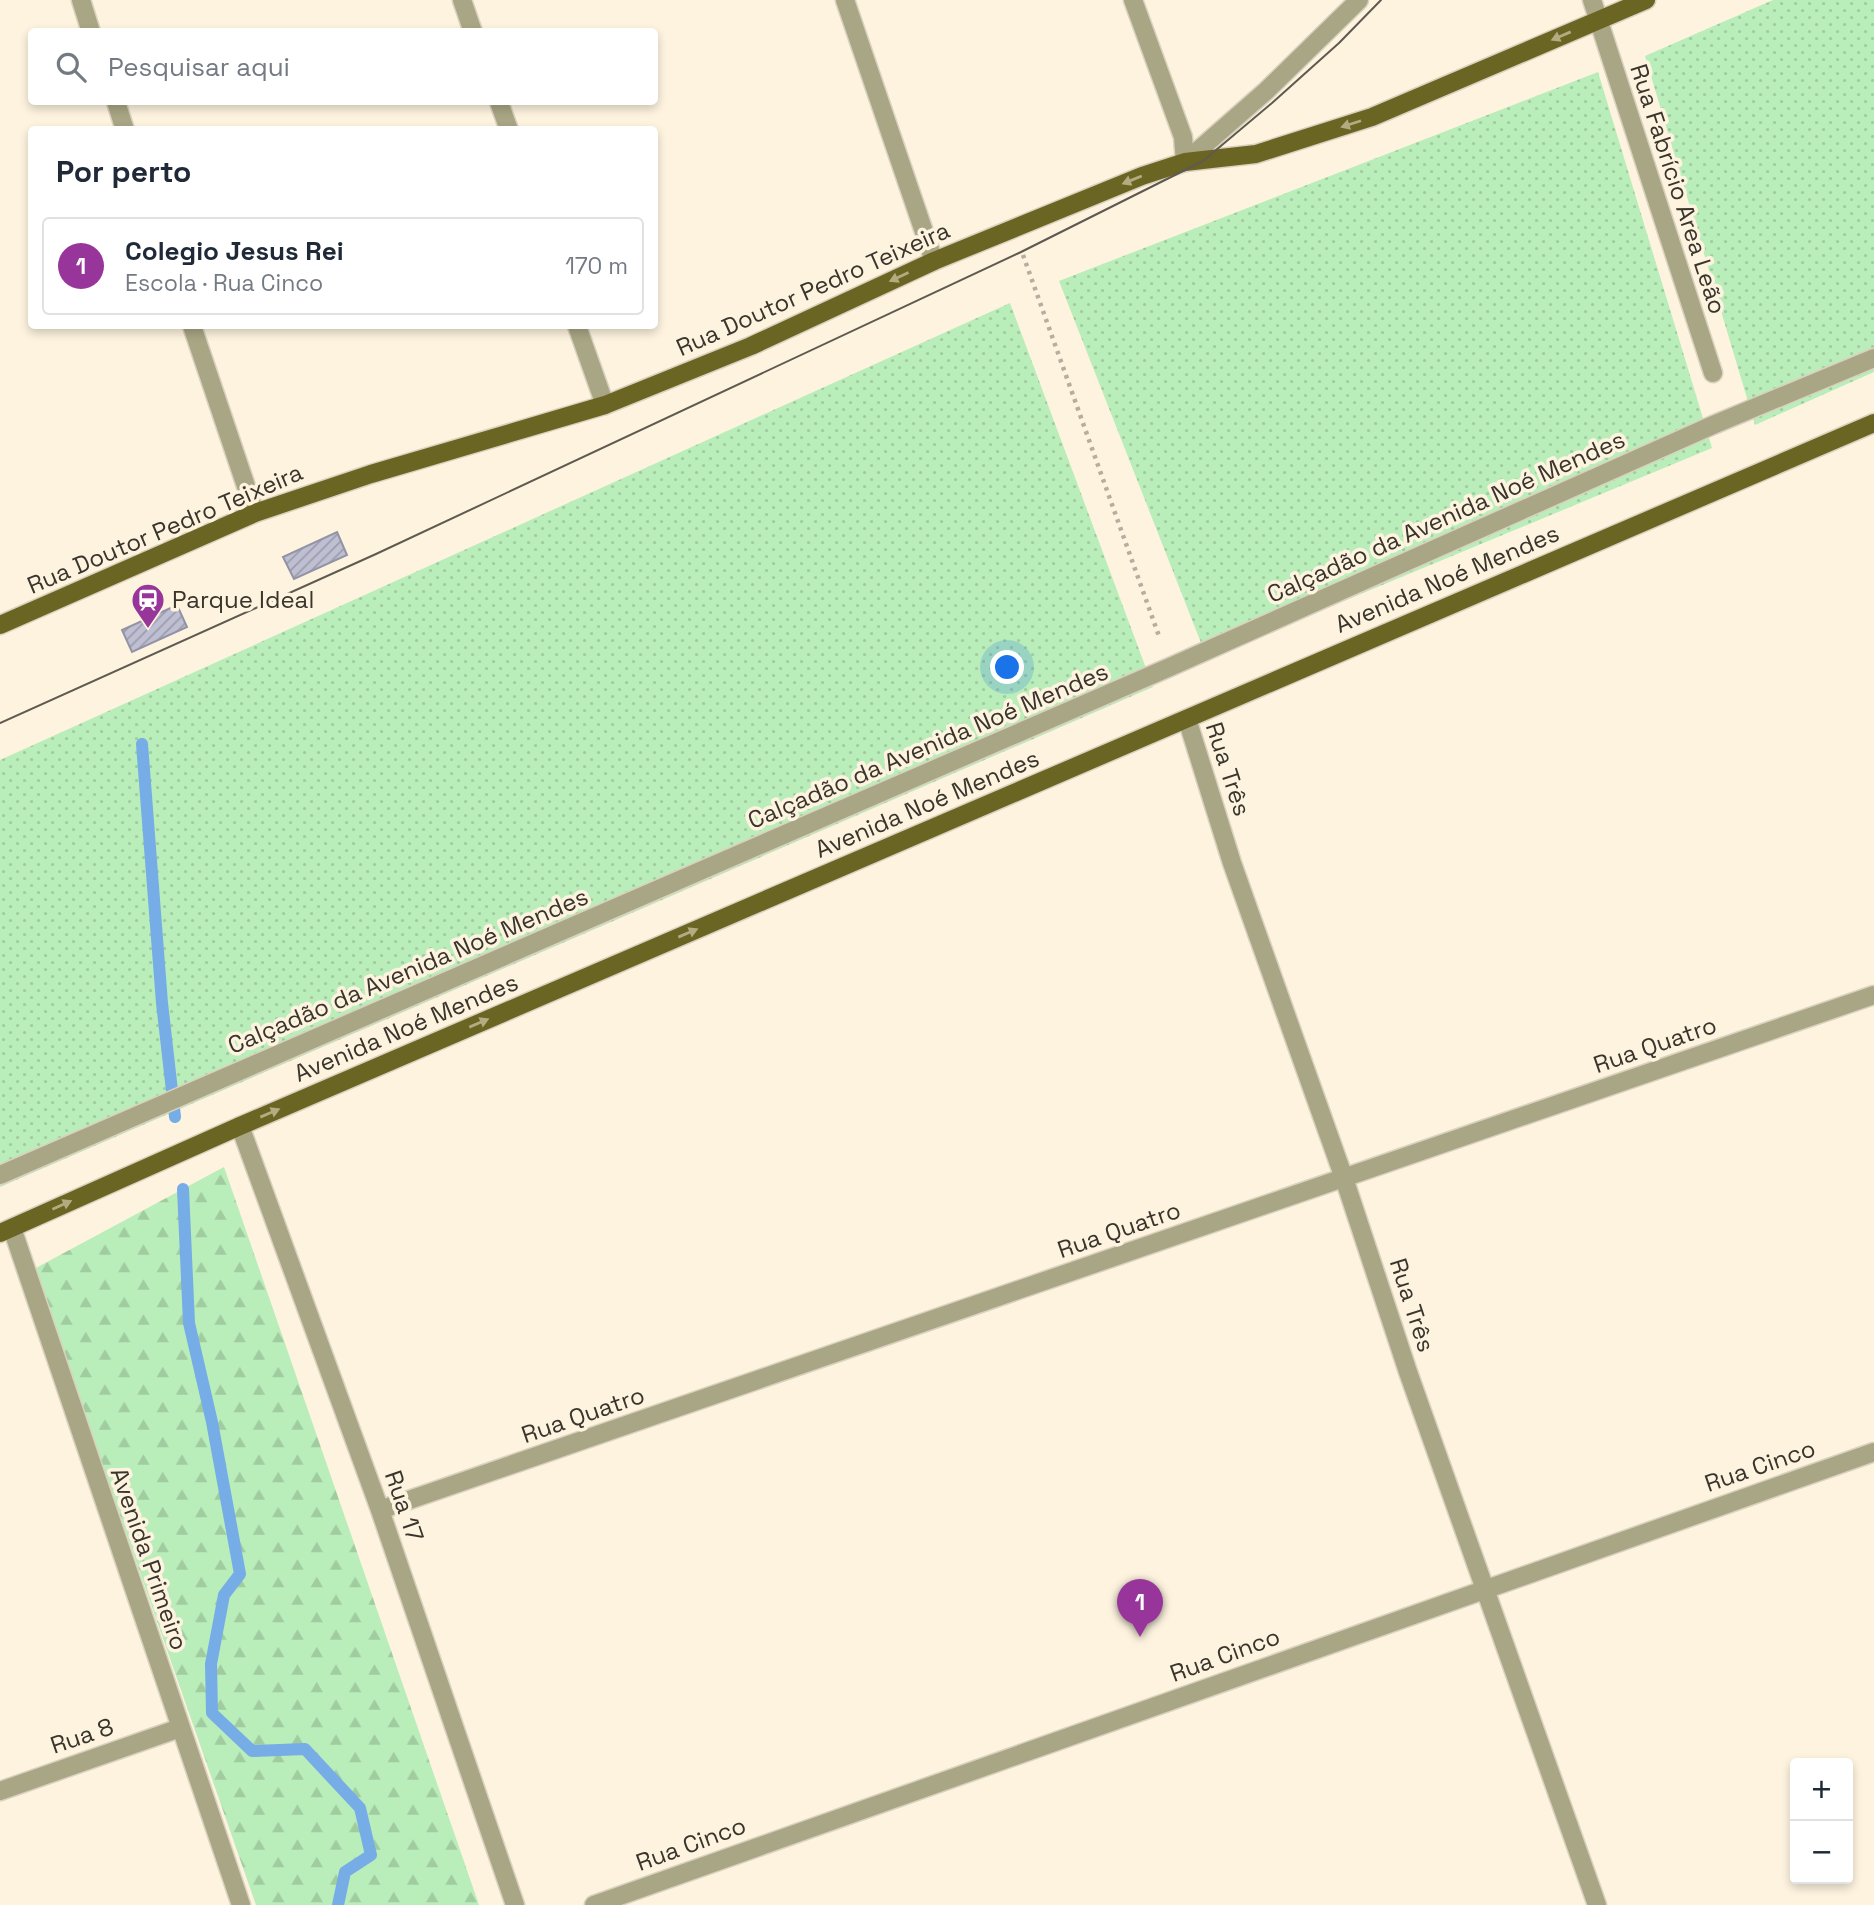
<!DOCTYPE html>
<html lang="pt">
<meta charset="utf-8">
<style>
:root{--surface:#fff;--page:#f2f2f3;--text:#1f2937;--muted:#747a83;--line:#e0e1e3;--accent:#98359b}
body{margin:0;font-family:"Space Grotesk",sans-serif;background:var(--page);color:var(--text)}
.controls{position:absolute;right:21px;bottom:21px;display:grid;overflow:hidden;border-radius:7px;box-shadow:0 4px 10px #0003}
.controls button{width:63px;height:63px;display:grid;place-items:center;padding:0;border:0;border-bottom:2px solid var(--line);background:var(--surface);color:var(--text);font:35px sans-serif}
.you{position:absolute;left:1008px;top:668px;width:24px;height:24px;margin:-18px;border:5px solid #fff;border-radius:50%;background:#1a73e8;box-shadow:0 0 0 10px #1a73e833}
.badge{display:grid;place-items:center;width:46px;height:46px;border-radius:50%;background:var(--accent);color:#fff;font-size:23px;font-weight:700}
.pin{position:absolute;translate:-50% -58px;filter:drop-shadow(0 2px 4px #0008)}
.pin::after{content:'';position:absolute;top:37px;width:24px;height:21px;background:inherit;clip-path:polygon(0 0,100% 0,50% 100%)}
.list{margin:0;padding:0;list-style:none}
h2{display:flex;justify-content:space-between;align-items:center;height:91px;margin:0;padding:0 28px;font-size:30px}
h2 small{font-size:23px;font-weight:400;color:var(--muted)}
.list li{display:grid;grid-template-columns:46px 1fr auto;gap:21px;align-items:center;box-sizing:border-box;height:98px;margin:0 14px 14px;padding:0 14px;border:2px solid var(--line);border-radius:7px}
.list b{display:block;font-size:26px;white-space:nowrap}
.list p{margin:0;font-size:23px;white-space:nowrap;color:var(--muted)}
.list em{font-size:23px;font-style:normal;color:var(--muted)}
.icon{flex:none;width:38px;height:38px;fill:none;stroke:currentColor;stroke-width:2;stroke-linecap:round;stroke-linejoin:round}
.map{position:relative;flex:none;width:1874px;height:1905px;overflow:hidden}
.search{position:absolute;background:var(--surface);box-shadow:0 4px 10px #0003;left:28px;top:28px;width:630px;height:77px;display:flex;align-items:center;gap:18px;box-sizing:border-box;padding:0 24px;border-radius:7px;color:var(--muted);font-size:26px}
.panel{position:absolute;background:var(--surface);box-shadow:0 4px 10px #0003;left:28px;top:126px;width:630px;height:203px;border-radius:7px}
.map>svg:first-child{display:block}
.forest{fill:url(#forest-firs)}
.garden{fill:url(#garden-dots)}
.lines{fill:none;stroke-linecap:round;stroke-linejoin:round}
.stream{stroke:#76ade7;stroke-width:12}
.building{fill:url(#building-hatch);stroke:#9393a6;stroke-width:2}
.minor-casing{stroke:#dad1bf;stroke-width:21}
.major-casing{stroke:#dad1bf;stroke-width:21}
.path{stroke:#b5ad9d;stroke-width:4.5;stroke-dasharray:3.5 5;stroke-linecap:butt}
.minor{stroke:#a9a685;stroke-width:18}
.major{stroke:#6b6523;stroke-width:18}
.tram{stroke:#5f5a4f;stroke-width:2}
.oneway{fill:#b4ac81}
.labels{text-anchor:middle;stroke-width:7;stroke-linejoin:round;paint-order:stroke}
.street-label{font-size:24px;fill:#39352d;stroke:#fdf3df}
.poi-label{font-size:24px;fill:#39352d;stroke:#fdf3df;text-anchor:start}
</style>
<div class="map">
<svg width="1874" height="1905" viewBox="0 0 1874 1905">
<defs>
<pattern id="forest-firs" width="22" height="20" patternUnits="userSpaceOnUse" patternTransform="scale(1.75)"><rect width="22" height="20" fill="#b9edba"/><path d="M5 1l3.5 6h-7zM16 11l3.5 6h-7z" fill="#a0cca0"/></pattern>
<pattern id="garden-dots" width="8" height="8" patternUnits="userSpaceOnUse" patternTransform="scale(1.75)"><rect width="8" height="8" fill="#b9edba"/><path d="M2 2h.1M6 6h.1" fill="none" stroke="#a0cca0" stroke-width="1.8" stroke-linecap="round"/></pattern>
<pattern id="building-hatch" width="6" height="6" patternUnits="userSpaceOnUse" patternTransform="scale(1.75)"><rect width="6" height="6" fill="#bfbfd3"/><path d="M-1 1l2-2M0 6l6-6M5 7l2-2" fill="none" stroke="#9c9cac"/></pattern>
</defs>
<rect width="100%" height="100%" fill="#fdf3df"/>
<path class="forest" d="M224 1167 479 1905H256L34 1269Z"/>
<path class="garden" d="M1773 0H1874V372L1755 425 1645 56Z
M1598 72 1712 448 1207 658 1059 281Z
M1010 303 1153 687 0 1187V760Z"/>
<g class="lines">
<path class="stream" d="M142 744 162 1003 175 1117
M183 1189 189 1323 212 1422 240 1574 224 1595 211 1664 212 1713 252 1751 305 1749 360 1808 371 1855 345 1872 338 1905"/>
</g>
<path class="building" d="M337 532 347 555 294 579 283 557Z
M177 605 187 627 132 652 122 630Z"/>
<g class="lines">
<defs>
<path id="minor" d="M81 0 91 32
M462 0 473 32
M845 0 934 261
M1133 0 1183 137 1185 162
M1592 0 1713 373
M116 102 125 130
M499 102 509 130
M1185 162 1266 91 1359 0
M192 326 255 513
M577 326 605 405
M1187 719 1232 863 1344 1178 1408 1372 1597 1905
M240 1126 380 1510 515 1905
M0 1175 1170 667 1713 425 1874 358
M12 1228 241 1905
M380 1510 1874 995
M0 1791 180 1728
M594 1905 1874 1452"/>
<path id="major" d="M0 625 255 513 371 474 605 405 751 346 934 261 1142 176 1185 162 1256 154 1372 117 1646 0
M0 1233 240 1126 1874 423"/>
</defs>
<use href="#minor" class="minor-casing"/>
<use href="#major" class="major-casing"/>
<path class="path" d="M1023 255 1160 639"/>
<use href="#minor" class="minor"/>
<use href="#major" class="major"/>
<path class="tram" d="M0 723 376 554 1021 252 1203 161 1272 103 1339 43 1381 0"/>
</g>
<defs><path id="oneway-solid" d="M-6-.8H1V-3.2L6.5 0L1 3.2V.8H-6Z" transform="scale(1.75)"/></defs>
<g class="oneway">
<use href="#oneway-solid" transform="translate(1561 36) rotate(157)"/>
<use href="#oneway-solid" transform="translate(1351 124) rotate(162)"/>
<use href="#oneway-solid" transform="translate(1132 180) rotate(158)"/>
<use href="#oneway-solid" transform="translate(899 277) rotate(155)"/>
<use href="#oneway-solid" transform="translate(688 933) rotate(-23)"/>
<use href="#oneway-solid" transform="translate(479 1023) rotate(-23)"/>
<use href="#oneway-solid" transform="translate(270 1113) rotate(-23)"/>
<use href="#oneway-solid" transform="translate(62 1205) rotate(-24)"/>
</g>
<defs>
<symbol id="station-pin" viewBox="-11 -11 22 30"><path d="M0 17L-7.5 6A9.5 9.5 0 1 1 7.5 6Z" fill="#98359b" stroke="#fdf3df"/><path d="M-3-6H3Q5-6 5-4V2Q5 4 3 4L4.5 6H3L1.5 4h-3L-3 6H-4.5L-3 4Q-5 4-5 2V-4Q-5-6-3-6ZM-3.5-4v3h7v-3ZM-3.5 1v1.5H-2V1ZM2 1v1.5H3.5V1Z" fill="#fff"/></symbol>
</defs>
<g fill-rule="evenodd">
<use href="#station-pin" x="129" y="581" width="38" height="52"/>
</g>
<g class="labels">
<g class="street-label">
<text transform="translate(1678 189) rotate(72)" y="8">Rua Fabrício Area Leão</text>
<text transform="translate(813 289) rotate(-24)" y="8">Rua Doutor Pedro Teixeira</text>
<text transform="translate(1446 517) rotate(-24)" y="8">Calçadão da Avenida Noé Mendes</text>
<text transform="translate(165 529) rotate(-23)" y="8">Rua Doutor Pedro Teixeira</text>
<text transform="translate(1447 579) rotate(-23)" y="8">Avenida Noé Mendes</text>
<text transform="translate(928 746) rotate(-23)" y="8">Calçadão da Avenida Noé Mendes</text>
<text transform="translate(1228 769) rotate(72)" y="8">Rua Três</text>
<text transform="translate(927 804) rotate(-23)" y="8">Avenida Noé Mendes</text>
<text transform="translate(408 971) rotate(-23)" y="8">Calçadão da Avenida Noé Mendes</text>
<text transform="translate(406 1028) rotate(-23)" y="8">Avenida Noé Mendes</text>
<text transform="translate(1655 1045) rotate(-19)" y="8">Rua Quatro</text>
<text transform="translate(1119 1230) rotate(-19)" y="8">Rua Quatro</text>
<text transform="translate(1412 1305) rotate(72)" y="8">Rua Três</text>
<text transform="translate(583 1415) rotate(-19)" y="8">Rua Quatro</text>
<text transform="translate(1760 1466) rotate(-19)" y="8">Rua Cinco</text>
<text transform="translate(404 1506) rotate(71)" y="8">Rua 17</text>
<text transform="translate(149 1559) rotate(71)" y="8">Avenida Primeiro</text>
<text transform="translate(1225 1655) rotate(-20)" y="8">Rua Cinco</text>
<text transform="translate(82 1736) rotate(-19)" y="8">Rua 8</text>
<text transform="translate(691 1844) rotate(-20)" y="8">Rua Cinco</text>
</g>
<g class="poi-label">
<text x="172" y="608">Parque Ideal</text>
</g>
</g>
</svg>
<div class="controls">
<button>+</button>
<button>−</button>
</div>
<div class="you"></div>
<div class="pin badge" style="left:1140px;top:1637px">1</div>
<div class="search"><svg class="icon" aria-label="search" viewBox="0 0 24 24"><circle cx="10" cy="10" r="6"/><path d="M15 15l6 6"/></svg>Pesquisar aqui</div>
<section class="panel">
<h2>Por perto<small></small></h2>
<ul class="list">
<li><span class="badge">1</span><div><b>Colegio Jesus Rei</b><p>Escola · Rua Cinco</p></div><em>170 m</em></li>
</ul>
</section>
</div>
